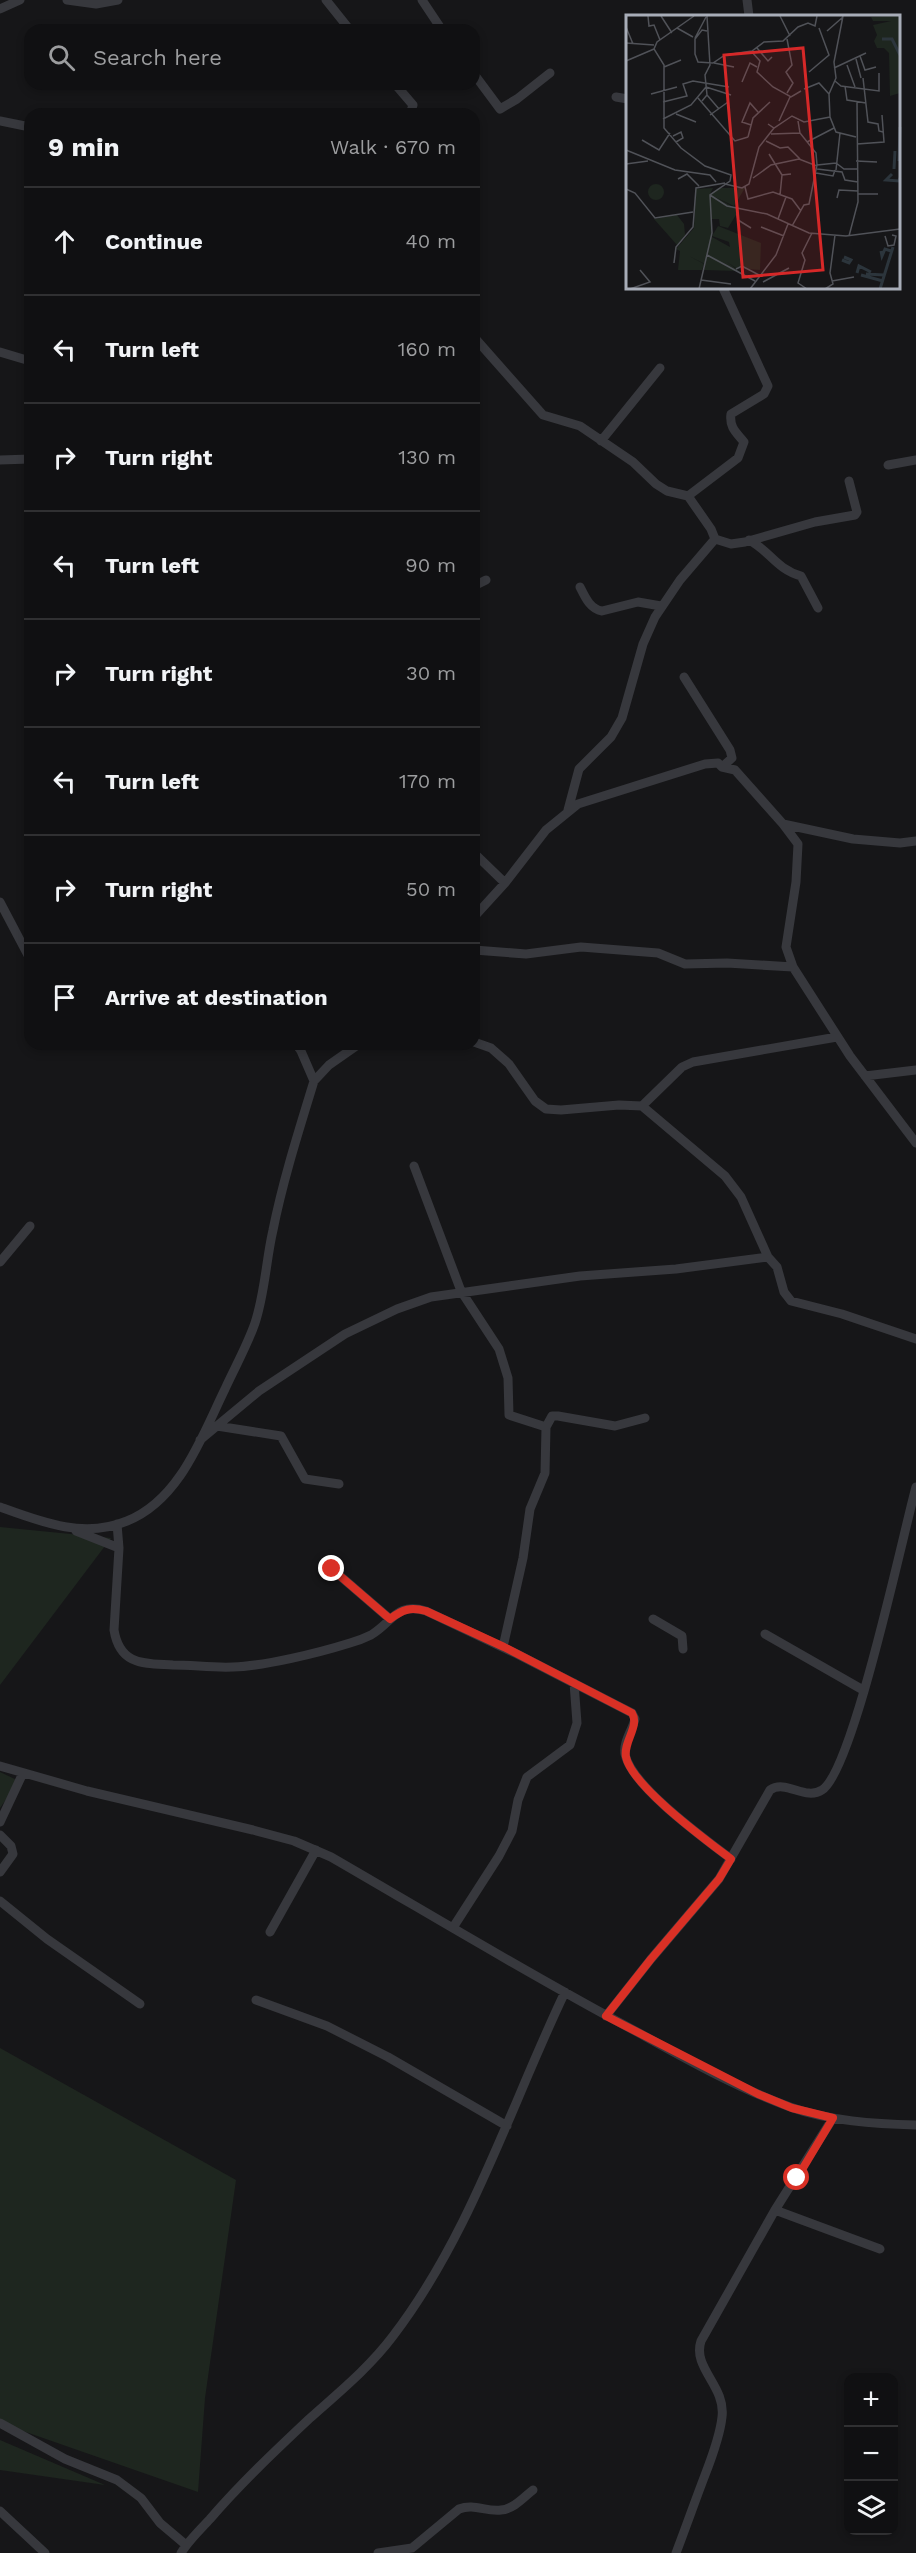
<!DOCTYPE html>
<meta charset="utf-8">
<style>
:root{--surface:#101012;--page:#19191b;--text:#f1f3f6;--muted:#9c9d9f;--line:#303032}
body{margin:0;font-family:"Work Sans",sans-serif;background:var(--page);color:var(--text)}
.controls{position:absolute;right:18px;bottom:18px;display:grid;overflow:hidden;border-radius:12px;box-shadow:0 3px 9px #0003}
.controls button{width:54px;height:54px;display:grid;place-items:center;padding:0;border:0;border-bottom:2px solid var(--line);background:var(--surface);color:var(--text);font:30px sans-serif}
.stop{position:absolute;width:18px;height:18px;margin:-14px;border:4px solid #d93025;border-radius:50%;background:#fff}
.stop.end{background:#d93025;border-color:#fff;box-shadow:0 2px 6px #0008}
.list{margin:0;padding:0;list-style:none}
h2{display:flex;justify-content:space-between;align-items:center;height:78px;margin:0;padding:0 24px;font-size:26px}
h2 small{font-size:20px;font-weight:400;color:var(--muted)}
.list li{display:grid;grid-template-columns:39px 1fr auto;gap:18px;align-items:center;box-sizing:border-box;height:108px;padding:0 24px;border-top:2px solid var(--line)}
.list b{display:block;font-size:22px;white-space:nowrap}
.list em{font-size:20px;font-style:normal;color:var(--muted)}
.icon{flex:none;width:33px;height:33px;fill:none;stroke:currentColor;stroke-width:2;stroke-linecap:round;stroke-linejoin:round}
.map{position:relative;flex:none;width:916px;height:2553px;overflow:hidden}
.search{position:absolute;background:var(--surface);box-shadow:0 3px 9px #0003;left:24px;top:24px;width:456px;height:66px;display:flex;align-items:center;gap:15px;box-sizing:border-box;padding:0 21px;border-radius:18px;color:var(--muted);font-size:22px}
.panel{position:absolute;background:var(--surface);box-shadow:0 3px 9px #0003;left:24px;top:108px;width:456px;height:942px;border-radius:18px}
.map>svg:first-child{display:block}
.green{fill:#1e261f}
.lines{fill:none;stroke-linecap:round;stroke-linejoin:round}
.street{stroke:#37383d;stroke-width:9}
.route{stroke:#d93025;stroke-width:8}
.inset-river{fill:none;stroke:#2c353c;stroke-width:3}
.inset-road{fill:none;stroke:#505258;stroke-width:1.5}
.view{fill:#d62828;fill-opacity:0.15;stroke:#d62828;stroke-width:3}
.inset-edge{fill:none;stroke:#a8adb8;stroke-width:3}
</style>
<div class="map">
<svg width="916" height="2553" viewBox="0 0 916 2553">
<rect width="100%" height="100%" fill="#161618"/>
<path class="green" d="M0 1527 111 1538 0 1685Z
M0 1772 19 1781 0 1808Z
M0 2048 236 2180 205 2398 198 2492 0 2423Z
M0 2440 105 2485 0 2470Z"/>
<g class="lines">
<path class="street" d="M67 0 96 4 118 0
M326 0 350 30
M422 0 442 30
M747 0 749 16
M0 9 20 0
M474 74 500 109 517 99 550 73
M395 84 413 105 410 114
M616 97 628 99
M0 121 30 127
M474 337 543 415 580 426 633 462 656 484 667 491 688 496 711 529 715 539
M0 352 30 361
M601 441 660 368
M0 460 30 459
M888 465 916 460
M688 496 738 458 744 442C737 433 729 428 731 414L764 394 768 386 723 288
M715 539 731 544 745 542 815 522 855 515 857 512 849 481
M749 540C770 551 776 569 801 576L818 608
M474 586 486 580
M580 587C585 597 590 609 602 611L638 602 661 606
M684 677 730 750 732 758 722 767
M568 810 579 769 611 737 622 718 643 644 655 617 680 580 715 539
M783 824 798 844 796 882 786 947 793 967 850 1056 916 1143
M474 853 505 883 546 830 578 804 705 764 718 763 722 767 735 770 783 824 853 839 900 843 916 841
M0 902 30 959
M474 917 505 883
M474 950 526 954 581 947 658 953 685 964 727 963 793 967
M474 1042 491 1048 509 1064 535 1101 546 1109 561 1110 619 1105 642 1106 725 1176 741 1197 768 1257
M296 1044 301 1051 314 1081
M865 1076 916 1070
M642 1106 682 1067 693 1062 837 1037
M414 1166 461 1291 499 1349 508 1378 509 1415 546 1427
M0 1262 30 1226
M217 1426 281 1436 305 1479 339 1484
M200 1440 259 1391 345 1334 397 1309 431 1297 580 1276 676 1269 768 1257 777 1267 784 1292 791 1301 842 1314 916 1339
M0 1507C41 1522 84 1539 127 1521 180 1500 202 1436 225 1389 235 1367 247 1346 255 1323 265 1293 266 1260 273 1230 283 1180 299 1130 314 1081L329 1065 359 1044
M117 1524 119 1548 114 1630C116 1642 120 1653 132 1659 144 1665 160 1664 173 1665 193 1665 213 1668 233 1667 265 1666 318 1653 350 1643 357 1641 365 1638 371 1635 393 1622 396 1602 426 1611L517 1654 632 1713 635 1719C632 1731 623 1742 625 1754 631 1786 705 1839 731 1859
M76 1531 119 1548
M332 1569 390 1619
M653 1619 682 1636 683 1649
M765 1634 863 1690
M503 1647 523 1558 530 1509 545 1473 546 1427 552 1416H558L615 1426 645 1418
M0 1766 87 1791 253 1830 294 1841 331 1857C433 1916 535 1978 639 2033 688 2060 738 2088 790 2107 829 2121 875 2124 916 2125
M0 1822 23 1773
M0 1835 11 1846 13 1854 0 1872
M0 1901 47 1939 140 2004
M454 1926 499 1856 512 1831 518 1800 527 1777 570 1745 577 1723 574 1683
M270 1932 316 1850
M256 2000 327 2026 388 2057 507 2126
M606 2016 651 1959 719 1879 770 1790C786 1779 805 1801 822 1790 853 1771 903 1534 916 1487
M775 2210 880 2249
M0 2423 65 2459 117 2480 141 2498 160 2523 186 2545
M0 2511 45 2553
M181 2553C189 2540 200 2530 210 2519 241 2483 275 2451 309 2419 338 2393 369 2368 393 2336 471 2234 510 2107 565 1992
M378 2553 412 2548 459 2509C474 2503 486 2512 501 2510 514 2509 524 2497 533 2490
M676 2553C686 2527 695 2501 705 2475 712 2457 720 2436 722 2417 726 2386 692 2368 701 2341L775 2210 833 2118"/>
</g>
<g class="lines">
<path class="route" d="M332 1569 390 1619C403 1609 411 1607 426 1611L504 1647 632 1713C640 1726 623 1742 626 1757 632 1786 706 1840 731 1859L719 1879 651 1959 606 2016 758 2094 792 2108 833 2118 797 2178"/>
</g>
<g transform="translate(626 15)">
<rect width="274" height="274" fill="#161618"/>
<path d="M274 1V78L264 81 263 38 258 33H251L248 26 251 20 247 10 265 6H247L245 2ZM22 177a8 8 0 1 1 16 0a8 8 0 1 1-16 0ZM87 173 84 179 92 173H119L108 191 89 182 113 195 102 213 94 211 93 204H85L86 222 104 232 103 227 86 221 92 211 135 228 134 255 110 253 101 247 113 256 78 255 79 249 63 241 78 249 76 255H52L54 236 50 234 68 213 70 174ZM51 200 58 209 59 220 51 230 28 204Z" fill="#1e261f"/>
<path class="inset-river" d="M256 24H266L274 40M273 146 274 112M268 154 269 136M266 159 260 165 273 166 274 163M255 236 256 241 259 234 265 236M216 245 223 248 225 245 218 242M231 258 233 251 245 257M240 259 258 260M235 260 257 266M254 274 267 232"/>
<path class="inset-road" d="M22 1 23 11 28 10 34 25M35 1 46 18M68 1 31 27 28 34 38 50V113L55 133 79 151 105 160 104 166 84 180 86 218 73 274M154 1 164 21M217 1 208 47 210 63 203 79 204 102 210 117 230 122M0 12 7 29M51 13 67 22M81 16 76 15 69 24V39L72 47 87 48 99 40 126 36 138 27 157 26 172 12 182 8 189 11 191 1M201 16 217 2M69 23 80 2M161 24 166 50 160 57 167 68 161 78M0 28 28 30M131 33 142 46 146 42M125 36 134 46 131 57 147 72 165 82 175 76M234 41 239 55 250 52M230 44 235 63M0 46 28 34M88 48 108 52M221 50 229 72M38 52 55 45M208 53 240 38M183 57 203 40 193 13M237 63 242 107 252 109 253 116 257 117M209 66 215 71 253 76V58M116 67 124 48 131 52M219 71 221 85 240 88M80 72 105 80M178 74 193 68 203 79M25 79 51 72M81 80 93 94M72 83 109 126 122 122M76 86 81 80 79 60 84 50 81 1M37 87 61 81 57 69 67 66 103 72M50 99 70 107M84 100 102 87M37 104 65 90 80 72M153 106 164 82M142 109 148 113 166 101 178 107 204 102M125 110 116 107 124 88 132 97M145 119 174 118M47 121 55 117 57 123 50 127M122 122 127 103 144 87M16 125 33 135 44 118M140 126 154 133 162 132 174 144M181 127 208 113M231 129 258 127 256 100M0 135 49 155 84 160 90 167M143 139 156 160M230 146 251 147M0 149 22 146M191 150 210 148 218 154H231M191 154 216 157 219 165 232 167M210 155 214 118M190 158 207 161 209 155M127 163 145 150 173 144 191 151M52 164 61 159 73 171M99 169 116 173 123 169 133 132 148 113M119 172 122 184 147 177 166 184 175 196M0 174 9 178 29 203 67 197M232 179H252M84 180 101 191 141 199 183 218 220 221 274 214M154 180 156 160 165 159M211 183 213 175 232 176M111 199 112 205 125 213M152 204 160 182M166 211 178 190 183 189 191 150 190 138 174 118 172 106M135 212 158 221M223 221 232 187 231 87M259 221 262 231 268 230 270 221 266 220M81 240 129 266M48 248 50 232 67 212 70 173 99 168M110 254 116 251 133 260M75 265 105 269M206 266 228 262M137 267 163 253M4 274 24 267 14 255M124 274 150 240 162 209M181 274 172 268 179 245 176 238 186 218M199 274 207 269 204 258 209 220"/>
<path class="view" d="M177 33 197 255 117 262 98 40Z"/>
<rect width="274" height="274" class="inset-edge"/>
</g>
</svg>
<div class="controls">
<button>+</button>
<button>−</button>
<button><svg class="icon" aria-label="layers" viewBox="0 0 24 24"><path d="M12 4l9 5-9 5-9-5zM3 14l9 5 9-5"/></svg></button>
</div>
<div class="stop" style="left:797px;top:2178px"></div>
<div class="stop end" style="left:332px;top:1569px"></div>
<div class="search"><svg class="icon" aria-label="search" viewBox="0 0 24 24"><circle cx="10" cy="10" r="6"/><path d="M15 15l6 6"/></svg>Search here</div>
<section class="panel">
<h2>9 min<small>Walk · 670 m</small></h2>
<ul class="list">
<li><svg class="icon" aria-label="ahead" viewBox="0 0 24 24"><path d="M12 20V5M6 11l6-6 6 6"/></svg><div><b>Continue</b></div><em>40 m</em></li>
<li><svg class="icon" aria-label="left" viewBox="0 0 24 24"><path d="M17 20v-9H6M10 6l-5 5 5 5"/></svg><div><b>Turn left</b></div><em>160 m</em></li>
<li><svg class="icon" aria-label="right" viewBox="0 0 24 24"><path d="M7 20v-9h11M14 6l5 5-5 5"/></svg><div><b>Turn right</b></div><em>130 m</em></li>
<li><svg class="icon" aria-label="left" viewBox="0 0 24 24"><path d="M17 20v-9H6M10 6l-5 5 5 5"/></svg><div><b>Turn left</b></div><em>90 m</em></li>
<li><svg class="icon" aria-label="right" viewBox="0 0 24 24"><path d="M7 20v-9h11M14 6l5 5-5 5"/></svg><div><b>Turn right</b></div><em>30 m</em></li>
<li><svg class="icon" aria-label="left" viewBox="0 0 24 24"><path d="M17 20v-9H6M10 6l-5 5 5 5"/></svg><div><b>Turn left</b></div><em>170 m</em></li>
<li><svg class="icon" aria-label="right" viewBox="0 0 24 24"><path d="M7 20v-9h11M14 6l5 5-5 5"/></svg><div><b>Turn right</b></div><em>50 m</em></li>
<li><svg class="icon" aria-label="arrive" viewBox="0 0 24 24"><path d="M6 21V4h12l-3 4 3 4H6"/></svg><div><b>Arrive at destination</b></div></li>
</ul>
</section>
</div>
